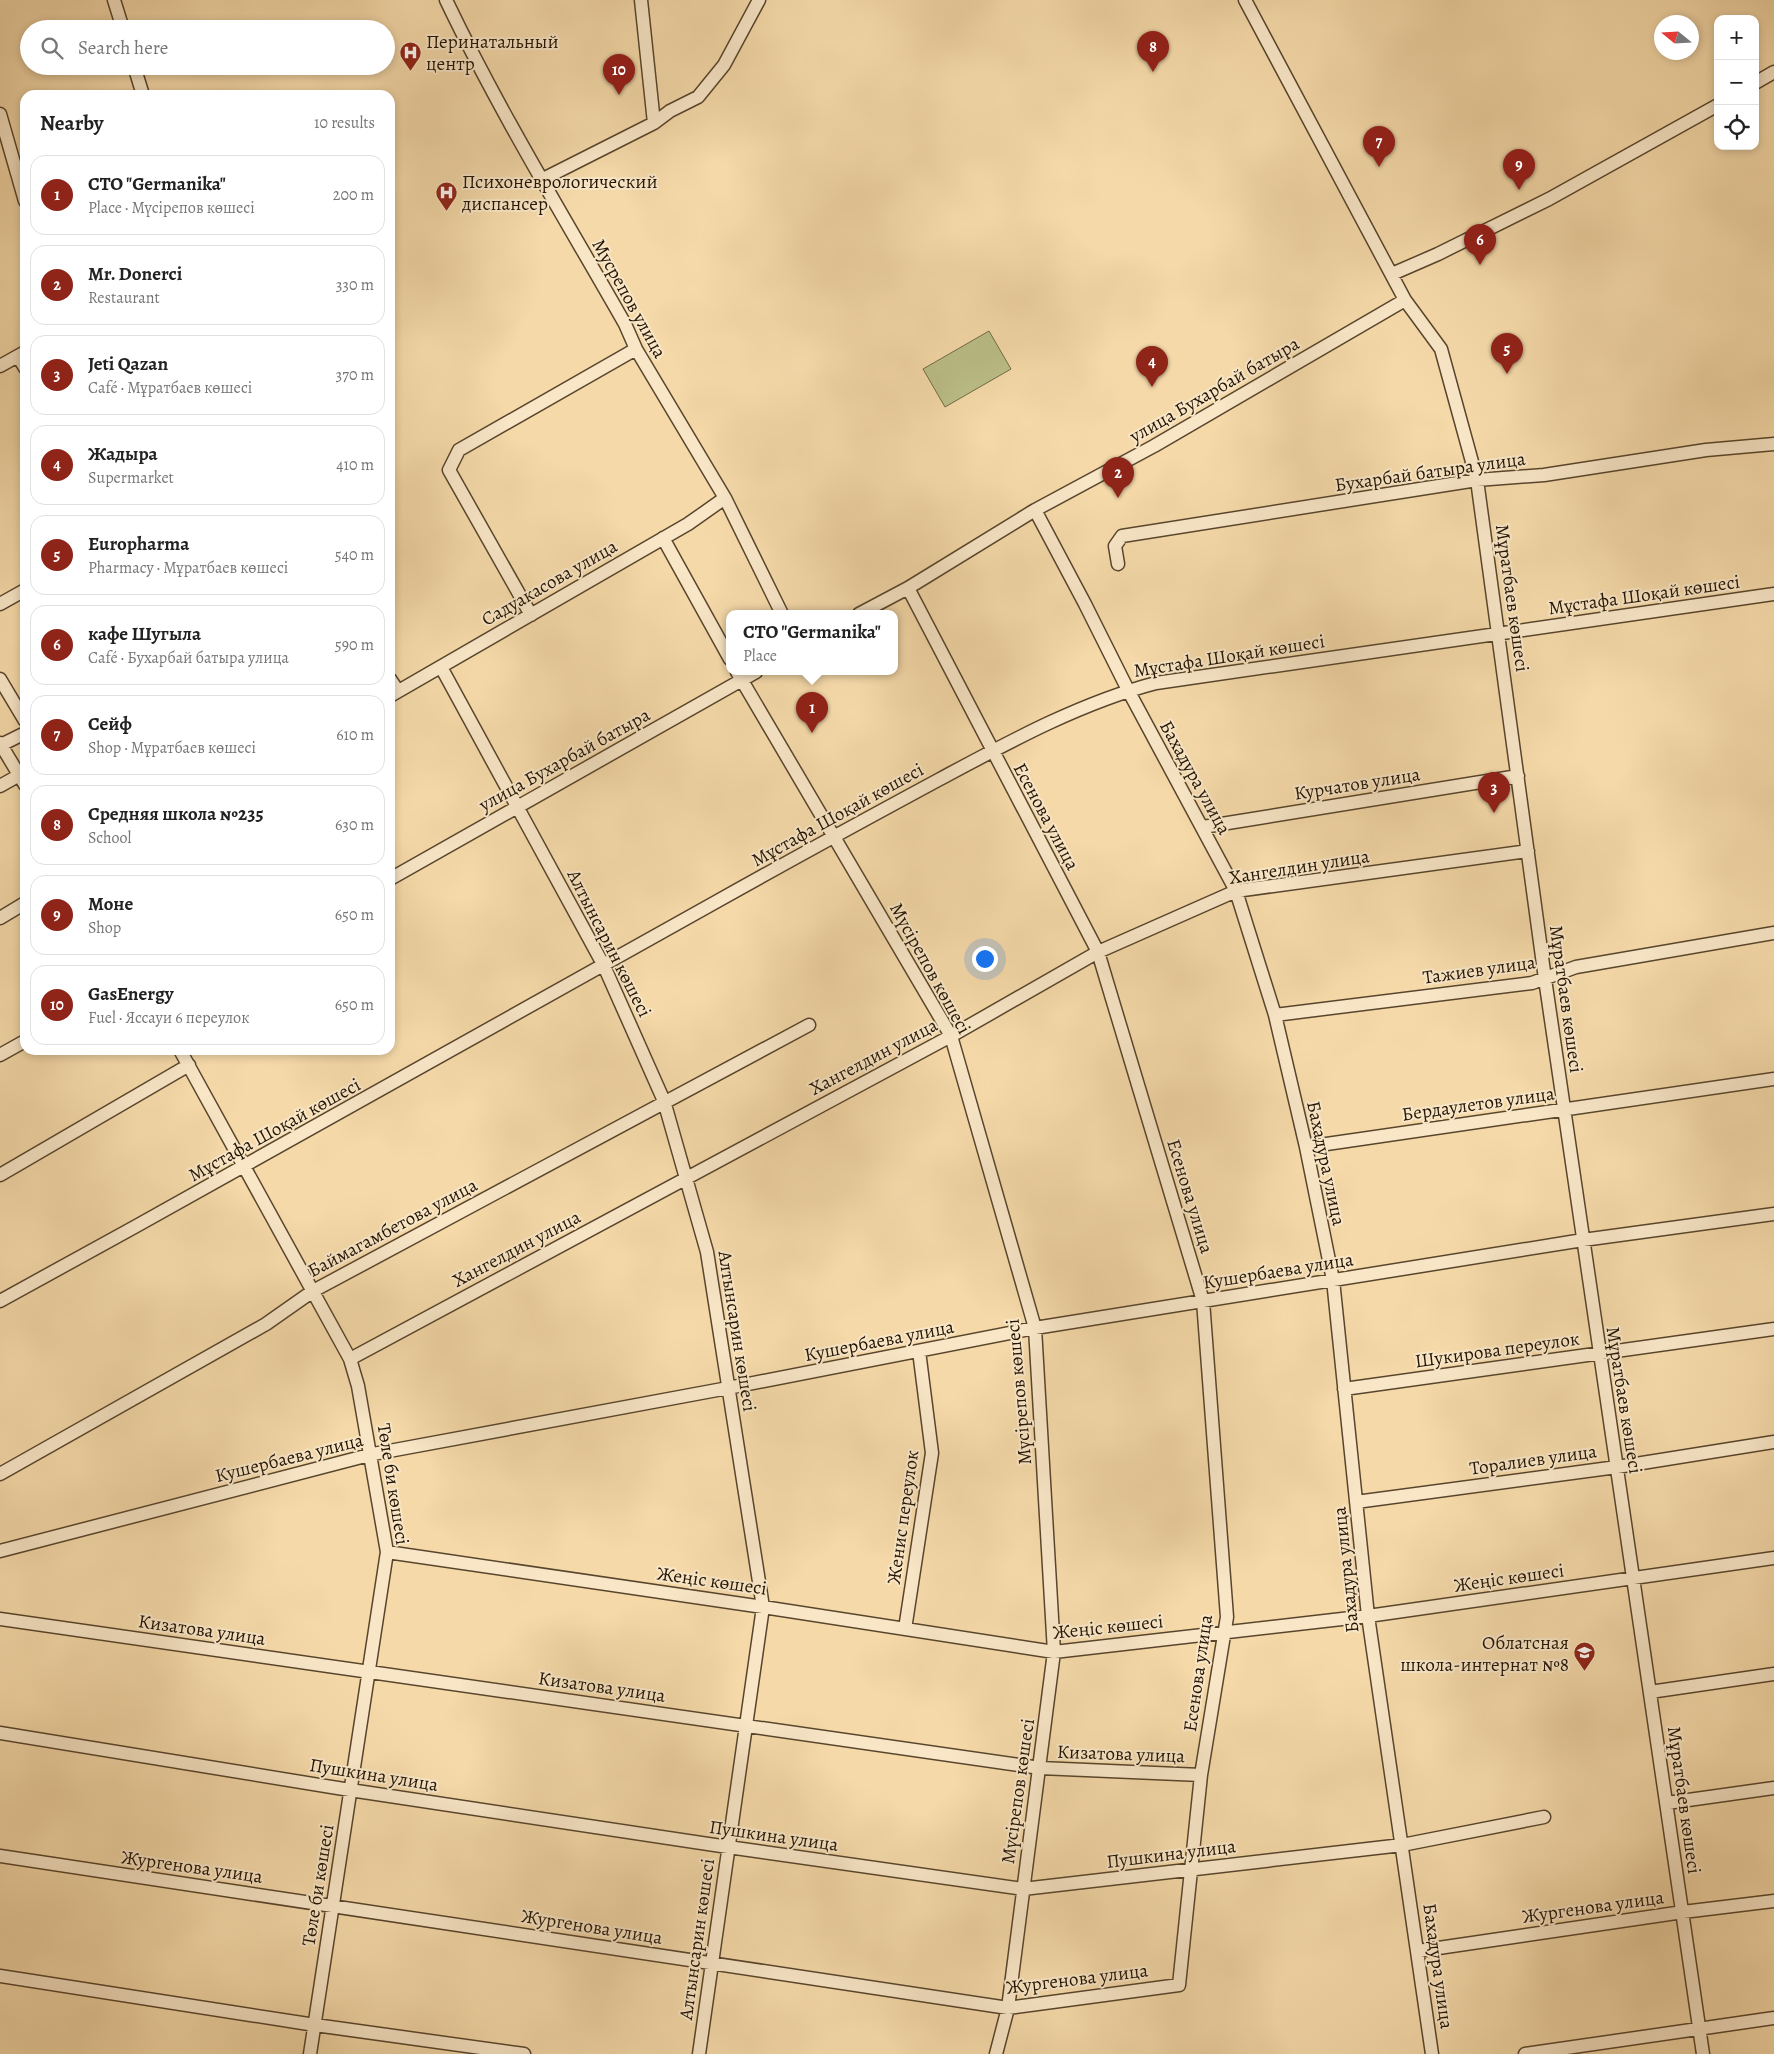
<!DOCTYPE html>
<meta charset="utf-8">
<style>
:root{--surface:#fff;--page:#f2f2f2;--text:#222;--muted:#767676;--line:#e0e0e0;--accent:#8f2418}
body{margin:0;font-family:Alegreya,serif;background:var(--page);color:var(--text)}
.controls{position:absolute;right:15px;top:15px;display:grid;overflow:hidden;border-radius:10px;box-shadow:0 2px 8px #0003}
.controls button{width:45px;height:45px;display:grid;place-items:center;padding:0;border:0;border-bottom:1px solid var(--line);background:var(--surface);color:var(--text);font:25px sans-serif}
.compass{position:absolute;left:1654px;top:15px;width:45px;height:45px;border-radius:50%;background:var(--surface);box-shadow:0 2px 8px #0003;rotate:288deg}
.you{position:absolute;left:984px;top:958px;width:18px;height:18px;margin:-12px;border:4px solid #fff;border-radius:50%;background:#1a73e8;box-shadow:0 0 0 8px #1a73e833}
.badge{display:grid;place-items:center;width:32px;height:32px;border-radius:50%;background:var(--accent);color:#fff;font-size:16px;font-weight:700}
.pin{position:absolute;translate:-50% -41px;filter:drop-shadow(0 1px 2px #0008)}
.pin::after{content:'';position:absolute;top:26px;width:18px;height:15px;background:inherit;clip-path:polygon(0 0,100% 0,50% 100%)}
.popup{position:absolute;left:726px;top:610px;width:172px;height:65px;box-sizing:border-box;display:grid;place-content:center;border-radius:10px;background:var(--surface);filter:drop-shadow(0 1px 4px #0005);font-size:16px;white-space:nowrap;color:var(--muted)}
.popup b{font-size:19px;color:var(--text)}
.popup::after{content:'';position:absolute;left:50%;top:100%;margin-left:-10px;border:10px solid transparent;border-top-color:var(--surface)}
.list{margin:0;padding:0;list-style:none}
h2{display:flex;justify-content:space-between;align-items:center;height:65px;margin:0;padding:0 20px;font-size:21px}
h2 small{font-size:16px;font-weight:400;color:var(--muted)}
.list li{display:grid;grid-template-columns:32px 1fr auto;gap:15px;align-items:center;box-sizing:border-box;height:80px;margin:0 10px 10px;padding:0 10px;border:1px solid var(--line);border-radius:15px}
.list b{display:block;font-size:19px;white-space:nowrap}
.list p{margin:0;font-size:16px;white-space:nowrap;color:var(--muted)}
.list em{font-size:16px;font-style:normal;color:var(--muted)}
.icon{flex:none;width:28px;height:28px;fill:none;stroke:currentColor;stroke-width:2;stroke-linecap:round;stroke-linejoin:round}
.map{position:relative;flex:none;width:1774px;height:2054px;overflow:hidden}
.search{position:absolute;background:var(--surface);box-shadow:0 2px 8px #0003;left:20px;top:20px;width:375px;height:55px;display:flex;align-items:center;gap:12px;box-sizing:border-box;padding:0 18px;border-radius:28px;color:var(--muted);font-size:19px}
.panel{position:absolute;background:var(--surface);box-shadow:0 2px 8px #0003;left:20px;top:90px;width:375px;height:965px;border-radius:15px}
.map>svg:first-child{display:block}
.green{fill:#bcbf88;stroke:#706a46}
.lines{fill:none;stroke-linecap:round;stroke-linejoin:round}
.minor-casing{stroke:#58452c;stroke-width:15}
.minor{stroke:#f8e6c7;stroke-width:12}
.labels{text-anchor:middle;stroke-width:4;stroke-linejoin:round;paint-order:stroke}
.poi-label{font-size:19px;fill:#231403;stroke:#f8e6c7;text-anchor:start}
.street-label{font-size:19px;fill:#231403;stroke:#f8e6c7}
</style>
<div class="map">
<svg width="1774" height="2054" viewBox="0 0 1774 2054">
<rect width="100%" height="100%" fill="#f5d9a9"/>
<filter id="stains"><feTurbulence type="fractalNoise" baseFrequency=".004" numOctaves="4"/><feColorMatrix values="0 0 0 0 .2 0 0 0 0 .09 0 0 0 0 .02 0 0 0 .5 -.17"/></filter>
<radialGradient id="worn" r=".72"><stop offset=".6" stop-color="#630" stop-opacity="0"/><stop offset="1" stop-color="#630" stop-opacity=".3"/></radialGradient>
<path class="green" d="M989 331 1011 369 945 407 923 369Z"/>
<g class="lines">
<defs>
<path id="minor" d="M114 0 123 29
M446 0C499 111 564 217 625 324L636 349 725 498 782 614
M641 0 654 123
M1245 0 1405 300 1441 349 1477 480 1545 979 1703 2054
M134 66 143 95
M1755 83 1774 72
M0 114 25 201
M543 179 654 123 670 111 698 97 724 65 759 0
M1392 274 1438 254 1549 199 1718 105
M18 356 25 368
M0 366 25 352
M1035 510 1085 604 1128 690 1236 891 1275 1015 1306 1147 1333 1280 1368 1616 1432 2054
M663 538 730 659
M1118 564 1115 546 1122 536 1477 480 1544 475 1706 450 1774 444
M0 604 25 590
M859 614 908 588 1035 510 1154 446 1405 300
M531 615 449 470 459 450 636 349
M441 667 604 966 664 1101 707 1252 763 1607 699 2054
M737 672 951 1036 1035 1328 1054 1652 1008 2008 996 2054
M0 679 25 721
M390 679 398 691
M390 696 688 524 725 498
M0 743 25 785
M1 745 25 733
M0 786 25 772
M1203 827 1518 776
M390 879 756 672
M0 918 25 903
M1275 1015 1532 983 1576 967 1774 933
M180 1050 350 1359 358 1386 387 1552 310 2054
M0 1055 25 1041
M1306 1147 1774 1079
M0 1175 189 1065
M0 1301C239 1170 477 1037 714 903 789 861 864 820 940 779 1009 742 1080 703 1156 683L1774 594
M350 1359 951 1036 1098 952 1236 891 1528 851
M1344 1389 1774 1329
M0 1474 266 1324 313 1291 809 1025
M1356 1502 1617 1467 1774 1442
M0 1551 373 1454 728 1388 1035 1328 1583 1240 1774 1214
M387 1552 763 1607 1054 1652 1368 1616 1774 1558
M0 1619 1040 1768 1201 1775
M905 1629 932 1453 919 1351
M1650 1692 1774 1674
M0 1733 350 1790 728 1847 1023 1889 1402 1845 1544 1817
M1667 1803 1774 1788
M0 1856 1008 2008 1179 1985 1201 1775 1227 1617 1203 1301 1098 952 908 588
M1418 1951 1683 1912 1774 1901
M0 1976 315 2025 524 2054
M1525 2054 1774 2018"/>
</defs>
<use href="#minor" class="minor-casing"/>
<use href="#minor" class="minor"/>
</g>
<defs>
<symbol id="hospital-pin" viewBox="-11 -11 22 30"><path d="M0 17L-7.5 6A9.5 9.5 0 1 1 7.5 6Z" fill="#8f2418" stroke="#f8e6c7"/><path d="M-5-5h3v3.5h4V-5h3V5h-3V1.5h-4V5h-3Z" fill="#fff"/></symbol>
<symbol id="school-pin" viewBox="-11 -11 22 30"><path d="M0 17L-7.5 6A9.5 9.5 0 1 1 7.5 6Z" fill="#8f2418" stroke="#f8e6c7"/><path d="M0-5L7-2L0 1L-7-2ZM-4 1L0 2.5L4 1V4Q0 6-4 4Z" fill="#fff"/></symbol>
</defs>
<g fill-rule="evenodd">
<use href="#hospital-pin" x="398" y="40" width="25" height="34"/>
<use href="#hospital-pin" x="434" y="180" width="25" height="34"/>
<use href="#school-pin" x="1572" y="1640" width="25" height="34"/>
</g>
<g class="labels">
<g class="poi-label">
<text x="426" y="48">Перинатальный<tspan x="426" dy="22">центр</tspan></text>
<text x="462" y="188">Психоневрологический<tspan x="462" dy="22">диспансер</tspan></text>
<text x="1569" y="1649" text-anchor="end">Облатсная<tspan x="1569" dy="22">школа-интернат №8</tspan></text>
</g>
<g class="street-label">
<text transform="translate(630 298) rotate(61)" y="7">Мусрепов улица</text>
<text transform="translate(1214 389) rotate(-30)" y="7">улица Бухарбай батыра</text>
<text transform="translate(1430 471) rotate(-8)" y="7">Бухарбай батыра улица</text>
<text transform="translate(549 582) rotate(-30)" y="7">Садуакасова улица</text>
<text transform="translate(1644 594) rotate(-8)" y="7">Мұстафа Шоқай көшесі</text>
<text transform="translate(1513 598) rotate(82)" y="7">Мұратбаев көшесі</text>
<text transform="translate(1229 655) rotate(-9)" y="7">Мұстафа Шоқай көшесі</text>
<text transform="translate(564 759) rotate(-29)" y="7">улица Бухарбай батыра</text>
<text transform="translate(1196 777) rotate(61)" y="7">Бахадура улица</text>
<text transform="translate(1357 783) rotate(-9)" y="7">Курчатов улица</text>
<text transform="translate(837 814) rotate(-29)" y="7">Мұстафа Шоқай көшесі</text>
<text transform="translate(1047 816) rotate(62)" y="7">Есенова улица</text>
<text transform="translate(1299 866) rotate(-9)" y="7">Хангелдин улица</text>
<text transform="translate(610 943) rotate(63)" y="7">Алтынсарин көшесі</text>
<text transform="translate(931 968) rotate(61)" y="7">Мүсірепов көшесі</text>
<text transform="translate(1479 969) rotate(-8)" y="7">Тажиев улица</text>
<text transform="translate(1567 999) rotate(82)" y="7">Мұратбаев көшесі</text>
<text transform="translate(873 1056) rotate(-28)" y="7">Хангелдин улица</text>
<text transform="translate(1478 1103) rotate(-8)" y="7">Бердаулетов улица</text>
<text transform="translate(274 1129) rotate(-29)" y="7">Мұстафа Шоқай көшесі</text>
<text transform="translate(1327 1163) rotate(78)" y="7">Бахадура улица</text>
<text transform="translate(1191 1196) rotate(73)" y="7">Есенова улица</text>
<text transform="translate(392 1227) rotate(-28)" y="7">Баймагамбетова улица</text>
<text transform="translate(516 1248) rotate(-28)" y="7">Хангелдин улица</text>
<text transform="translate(1278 1270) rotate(-9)" y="7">Кушербаева улица</text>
<text transform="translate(738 1331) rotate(81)" y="7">Алтынсарин көшесі</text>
<text transform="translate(879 1340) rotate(-11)" y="7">Кушербаева улица</text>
<text transform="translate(1497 1349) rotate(-8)" y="7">Шукирова переулок</text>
<text transform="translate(1018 1392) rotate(-95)" y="7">Мүсірепов көшесі</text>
<text transform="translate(1625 1400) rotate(81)" y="7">Мұратбаев көшесі</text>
<text transform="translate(289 1457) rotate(-14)" y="7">Кушербаева улица</text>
<text transform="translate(1533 1459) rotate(-8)" y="7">Торалиев улица</text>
<text transform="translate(394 1484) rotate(81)" y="7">Төле би көшесі</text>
<text transform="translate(902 1517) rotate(-82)" y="7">Женис переулок</text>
<text transform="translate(1345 1570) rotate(-96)" y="7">Бахадура улица</text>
<text transform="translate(1509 1577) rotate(-8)" y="7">Жеңіс көшесі</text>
<text transform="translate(712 1580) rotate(8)" y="7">Жеңіс көшесі</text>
<text transform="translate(1108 1626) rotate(-6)" y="7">Жеңіс көшесі</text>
<text transform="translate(202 1629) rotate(8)" y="7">Кизатова улица</text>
<text transform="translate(1197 1673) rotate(-82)" y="7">Есенова улица</text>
<text transform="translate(602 1686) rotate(8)" y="7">Кизатова улица</text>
<text transform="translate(1121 1753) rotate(2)" y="7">Кизатова улица</text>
<text transform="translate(374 1774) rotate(9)" y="7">Пушкина улица</text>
<text transform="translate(1017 1791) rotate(-82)" y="7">Мүсірепов көшесі</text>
<text transform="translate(1685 1800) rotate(82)" y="7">Мұратбаев көшесі</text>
<text transform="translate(774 1835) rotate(8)" y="7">Пушкина улица</text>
<text transform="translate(1171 1853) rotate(-7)" y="7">Пушкина улица</text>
<text transform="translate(192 1866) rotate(8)" y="7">Жургенова улица</text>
<text transform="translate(317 1885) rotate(-81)" y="7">Төле би көшесі</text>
<text transform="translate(1593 1906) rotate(-8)" y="7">Жургенова улица</text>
<text transform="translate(592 1926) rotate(9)" y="7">Жургенова улица</text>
<text transform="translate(696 1939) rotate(-82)" y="7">Алтынсарин көшесі</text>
<text transform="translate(1439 1966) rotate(82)" y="7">Бахадура улица</text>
<text transform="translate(1077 1978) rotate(-7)" y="7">Жургенова улица</text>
</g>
</g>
<rect width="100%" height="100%" filter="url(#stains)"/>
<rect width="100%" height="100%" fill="url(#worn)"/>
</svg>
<div class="controls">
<button>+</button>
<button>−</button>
<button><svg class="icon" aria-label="locate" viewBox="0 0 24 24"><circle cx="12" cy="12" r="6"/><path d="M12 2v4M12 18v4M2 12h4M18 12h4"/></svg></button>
</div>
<svg class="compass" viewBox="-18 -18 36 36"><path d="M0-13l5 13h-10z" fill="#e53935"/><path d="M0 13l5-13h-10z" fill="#767676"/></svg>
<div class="you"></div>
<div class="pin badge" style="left:812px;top:733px">1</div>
<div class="popup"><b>СТО &quot;Germanika&quot;</b>Place</div>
<div class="pin badge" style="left:1118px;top:498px">2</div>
<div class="pin badge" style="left:1494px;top:813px">3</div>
<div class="pin badge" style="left:1152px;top:387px">4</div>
<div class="pin badge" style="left:1507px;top:374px">5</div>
<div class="pin badge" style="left:1480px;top:265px">6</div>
<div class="pin badge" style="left:1379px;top:167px">7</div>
<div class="pin badge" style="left:1153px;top:72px">8</div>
<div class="pin badge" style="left:1519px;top:190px">9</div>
<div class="pin badge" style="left:619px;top:95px">10</div>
<div class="search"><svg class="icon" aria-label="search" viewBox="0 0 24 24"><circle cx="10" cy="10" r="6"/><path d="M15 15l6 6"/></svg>Search here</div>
<section class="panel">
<h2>Nearby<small>10 results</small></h2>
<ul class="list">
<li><span class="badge">1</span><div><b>СТО &quot;Germanika&quot;</b><p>Place · Мүсірепов көшесі</p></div><em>200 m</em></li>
<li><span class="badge">2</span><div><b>Mr. Donerci</b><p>Restaurant</p></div><em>330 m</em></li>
<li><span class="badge">3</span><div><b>Jeti Qazan</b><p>Café · Мұратбаев көшесі</p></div><em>370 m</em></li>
<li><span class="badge">4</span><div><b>Жадыра</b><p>Supermarket</p></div><em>410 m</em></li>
<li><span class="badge">5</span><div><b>Europharma</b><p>Pharmacy · Мұратбаев көшесі</p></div><em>540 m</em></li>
<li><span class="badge">6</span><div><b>кафе Шугыла</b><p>Café · Бухарбай батыра улица</p></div><em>590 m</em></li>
<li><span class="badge">7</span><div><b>Сейф</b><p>Shop · Мұратбаев көшесі</p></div><em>610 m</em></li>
<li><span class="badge">8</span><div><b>Средняя школа №235</b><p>School</p></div><em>630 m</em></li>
<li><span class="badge">9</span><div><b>Моне</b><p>Shop</p></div><em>650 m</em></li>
<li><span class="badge">10</span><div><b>GasEnergy</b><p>Fuel · Яссауи 6 переулок</p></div><em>650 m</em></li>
</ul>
</section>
</div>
